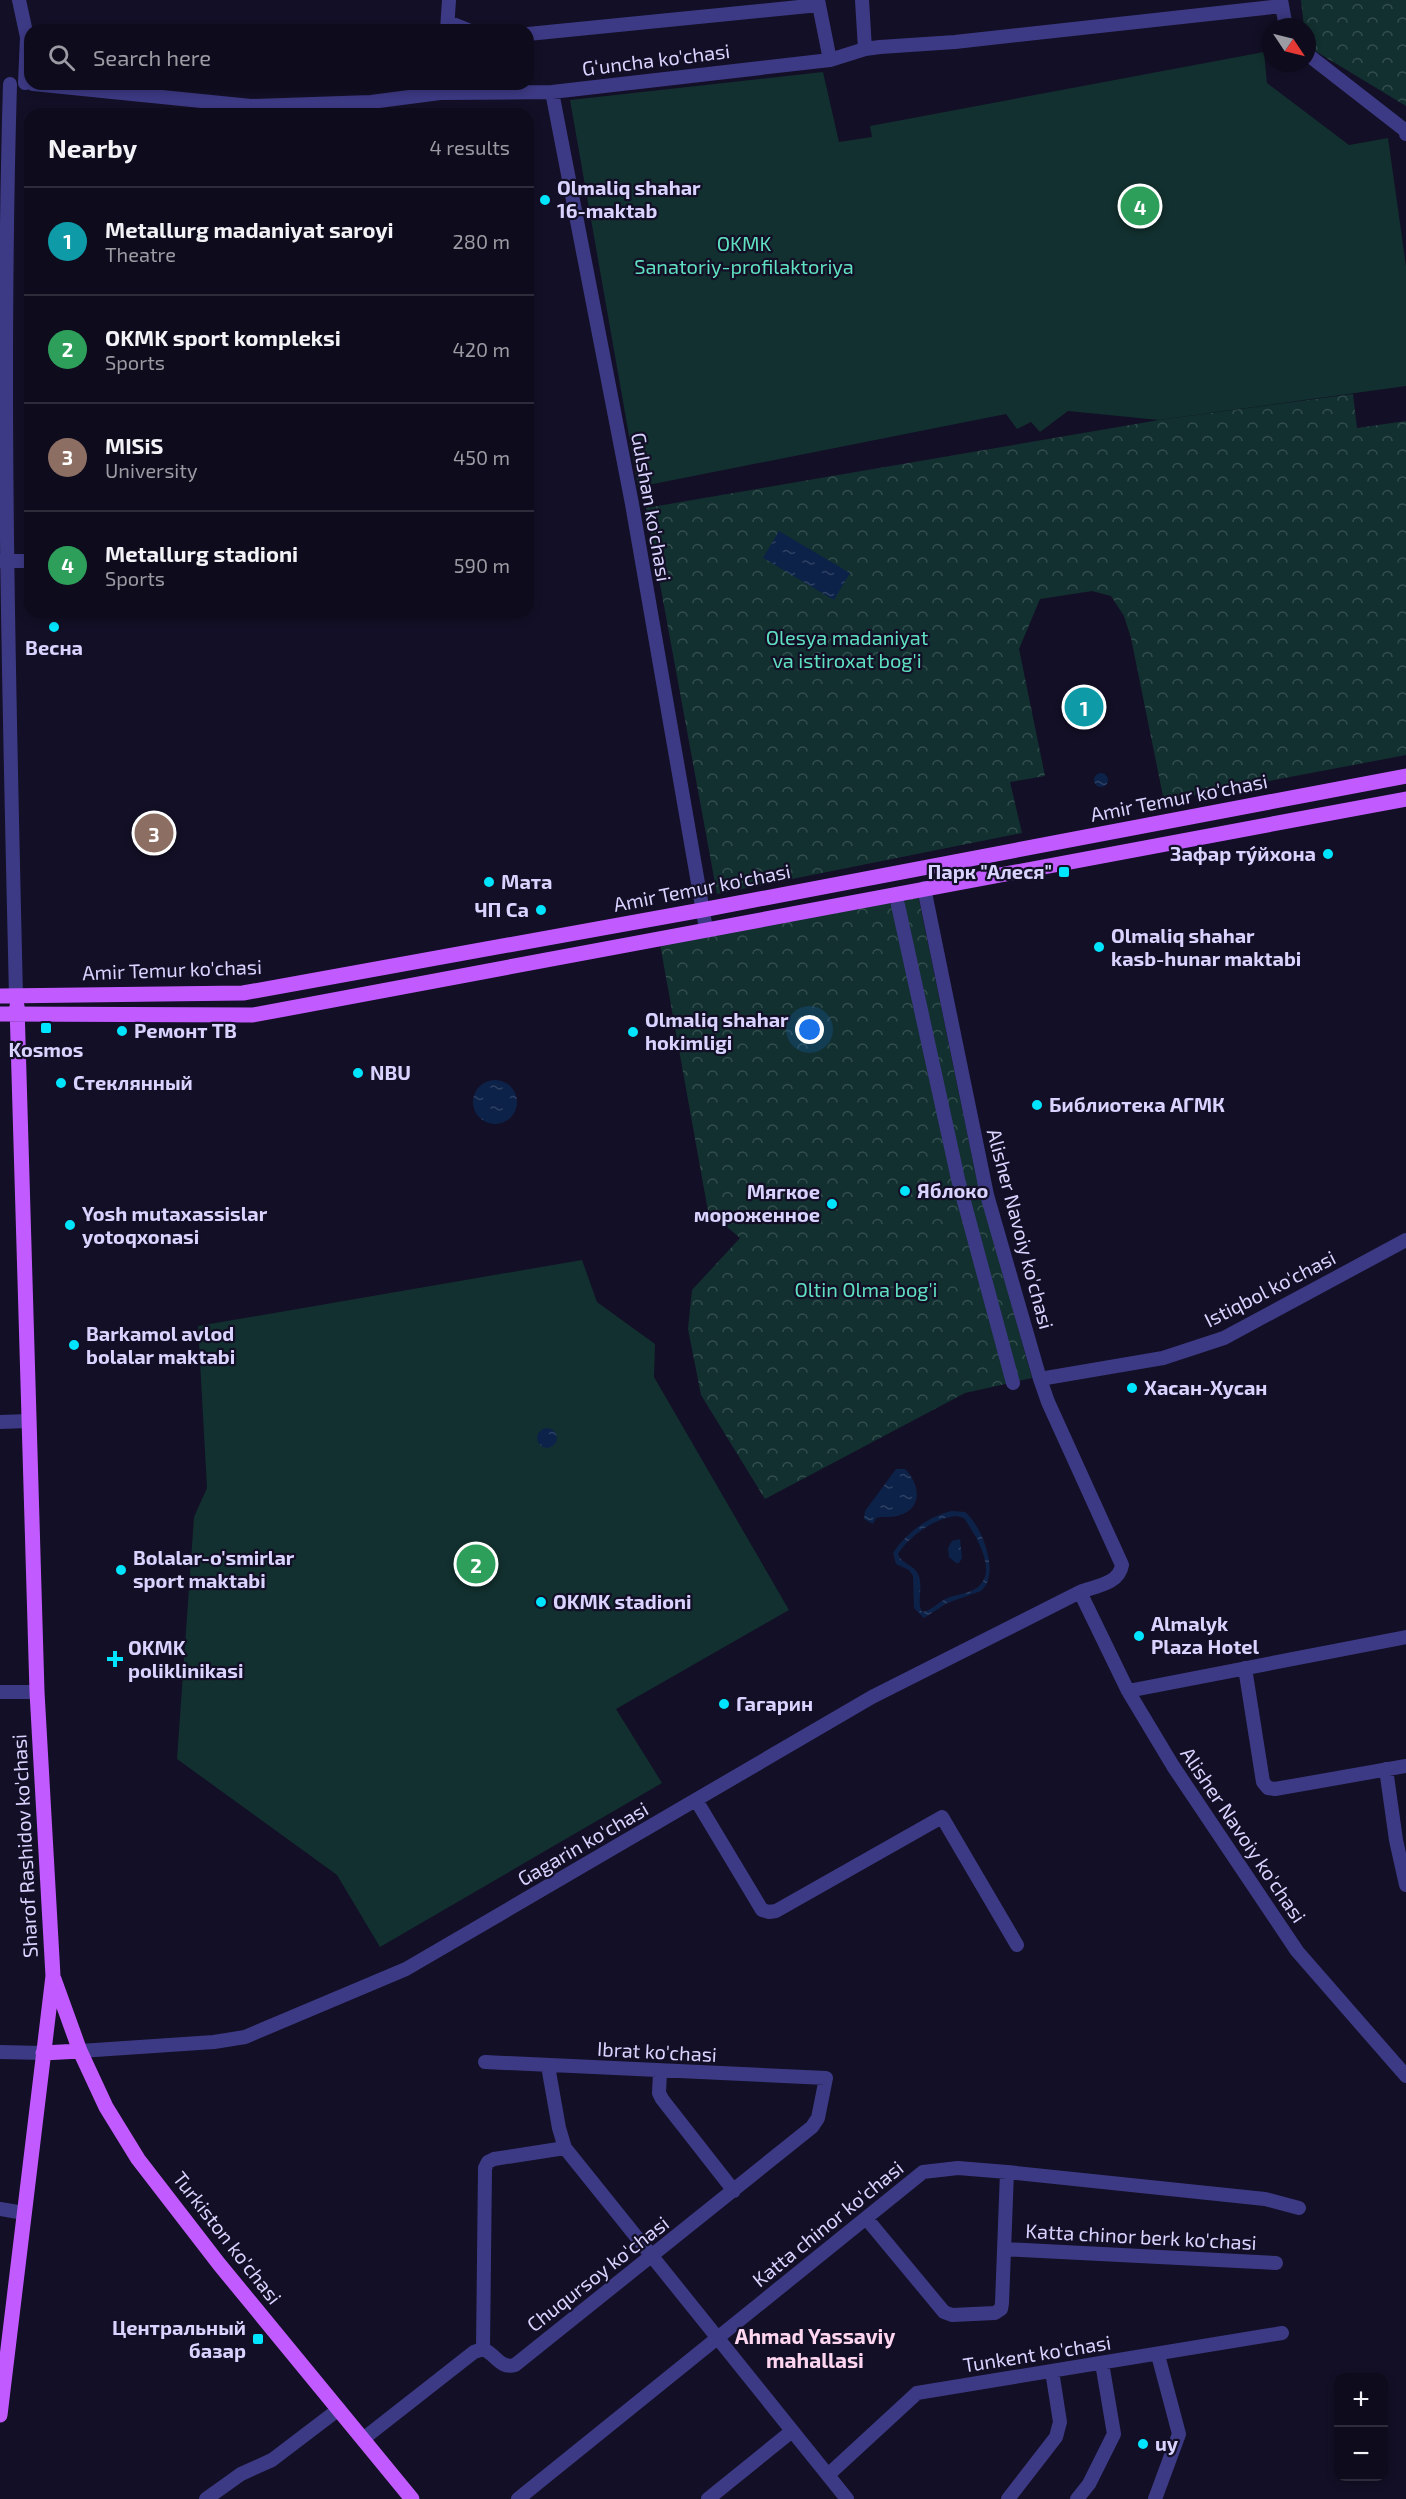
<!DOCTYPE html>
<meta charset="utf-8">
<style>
:root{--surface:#0e0b1c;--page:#1c1929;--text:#f1f3f6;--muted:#9b9ba3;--line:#2e2b3b;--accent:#b45309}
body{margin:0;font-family:"Exo 2",sans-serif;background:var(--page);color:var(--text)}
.controls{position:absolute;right:18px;bottom:18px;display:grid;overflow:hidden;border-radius:12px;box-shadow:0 3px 9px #0003}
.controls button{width:54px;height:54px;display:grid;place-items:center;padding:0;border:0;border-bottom:2px solid var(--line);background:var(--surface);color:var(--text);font:30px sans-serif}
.compass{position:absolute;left:1262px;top:18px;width:54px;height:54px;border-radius:50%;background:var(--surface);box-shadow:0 3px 9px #0003;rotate:125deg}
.you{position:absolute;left:810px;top:1030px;width:21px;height:21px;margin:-15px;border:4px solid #fff;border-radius:50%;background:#1a73e8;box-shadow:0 0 0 9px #1a73e833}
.badge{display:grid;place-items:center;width:39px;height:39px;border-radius:50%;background:var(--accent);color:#fff;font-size:20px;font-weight:700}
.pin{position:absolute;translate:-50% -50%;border:3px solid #fff;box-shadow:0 2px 6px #0006}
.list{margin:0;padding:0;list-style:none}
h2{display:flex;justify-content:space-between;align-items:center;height:78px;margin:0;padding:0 24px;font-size:26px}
h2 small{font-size:20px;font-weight:400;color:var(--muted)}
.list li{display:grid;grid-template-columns:39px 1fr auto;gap:18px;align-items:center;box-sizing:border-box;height:108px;padding:0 24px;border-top:2px solid var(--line)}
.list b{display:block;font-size:22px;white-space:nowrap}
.list p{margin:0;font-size:20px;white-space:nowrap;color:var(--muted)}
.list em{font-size:20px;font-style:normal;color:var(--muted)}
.icon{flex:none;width:33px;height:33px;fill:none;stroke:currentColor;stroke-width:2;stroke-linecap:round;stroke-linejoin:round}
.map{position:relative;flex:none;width:1406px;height:2499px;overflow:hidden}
.search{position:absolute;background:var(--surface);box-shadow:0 3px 9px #0003;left:24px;top:24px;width:510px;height:66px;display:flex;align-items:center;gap:15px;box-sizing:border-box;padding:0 21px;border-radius:18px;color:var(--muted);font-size:22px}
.panel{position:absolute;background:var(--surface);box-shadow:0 3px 9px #0003;left:24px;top:108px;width:510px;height:510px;border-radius:18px}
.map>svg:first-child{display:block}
.park{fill:url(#park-crowns)}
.garden{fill:#12302f}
.water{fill:url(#water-ripples);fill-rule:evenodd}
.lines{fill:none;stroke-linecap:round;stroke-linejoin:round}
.minor{stroke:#3d3a85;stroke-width:14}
.major{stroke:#c25bff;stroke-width:15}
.poi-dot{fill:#00e5ff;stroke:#130f26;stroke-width:2}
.labels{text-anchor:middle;stroke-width:4.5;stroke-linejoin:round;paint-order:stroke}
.street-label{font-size:20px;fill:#d9d4ff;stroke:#130f26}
.poi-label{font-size:20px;font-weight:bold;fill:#d9d4ff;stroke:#130f26;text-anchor:start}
.park-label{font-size:20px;fill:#5fe0c0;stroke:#130f26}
.neighbourhood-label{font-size:21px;font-weight:bold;fill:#ffd6f0;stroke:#130f26}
</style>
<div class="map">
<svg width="1406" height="2499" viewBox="0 0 1406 2499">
<defs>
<pattern id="park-crowns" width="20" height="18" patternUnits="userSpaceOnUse" patternTransform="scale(1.5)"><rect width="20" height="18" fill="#12302f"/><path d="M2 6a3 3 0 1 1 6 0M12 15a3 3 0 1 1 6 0" fill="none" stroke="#344d4e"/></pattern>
<pattern id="water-ripples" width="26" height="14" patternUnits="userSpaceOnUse" patternTransform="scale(1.5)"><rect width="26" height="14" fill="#0c2248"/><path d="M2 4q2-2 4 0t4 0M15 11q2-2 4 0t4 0" fill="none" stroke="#2f4163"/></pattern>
</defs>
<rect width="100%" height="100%" fill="#130f26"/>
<path class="park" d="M1301 0H1406V106L1307 46V27H1304Z
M1353 394 1357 428 1406 421V755L1164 801 1131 638 1124 616 1111 596 1092 591 1040 599 1019 649 1045 776 1010 782 1022 833 717 894 646 508 1159 420Z
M918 895 976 1176 1032 1378 965 1393 765 1499 701 1395 688 1329 692 1290 740 1238 708 1211 660 944Z"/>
<path class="garden" d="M1264 52 1267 83 1349 145 1388 138 1406 266V386L1159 420 1068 411 1040 432 1031 422 1017 429 1006 414 638 487 570 100 823 72 839 142 872 137 870 126Z
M582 1260 597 1302 655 1344 654 1377 789 1610 616 1709 662 1783 380 1947 337 1875 177 1759 194 1517 207 1488 198 1326Z"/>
<path class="water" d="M779 531 850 573 834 600 763 558Z
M1094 780a7 7 0 1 1 14 0a7 7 0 1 1-14 0Z
M473 1102a22 22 0 1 1 44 0a22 22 0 1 1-44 0Z
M537 1438a10 10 0 1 1 20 0a10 10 0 1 1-20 0Z
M896 1469H905C920 1484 923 1508 900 1515 892 1518 884 1516 876 1518L873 1524 864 1519 865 1511Z
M952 1511 965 1512C982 1526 1001 1574 981 1591L947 1603 924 1618 914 1608 913 1576 909 1570 896 1564 893 1553C906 1533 929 1516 952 1511ZM956 1516 964 1518C974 1533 997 1568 980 1585 973 1593 959 1594 950 1597 939 1601 933 1610 922 1612 916 1601 924 1586 918 1574 913 1564 901 1564 898 1554 909 1536 935 1518 956 1516Z
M960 1539 962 1558 959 1563H956L949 1557 948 1548 952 1541Z"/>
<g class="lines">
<path class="minor" d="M19 0 27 37 25 83
M818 0 830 60
M862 0 865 49
M1281 0 1286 27
M448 22 468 30
M447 30 449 0
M528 34 819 5
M1307 54 1406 131V134
M10 84C1 388 9 692 16 996
M33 84 251 106 371 102 440 93 552 92 830 60 865 49 880 47 955 42 1282 6
M552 92 632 504 706 929
M0 561H30
M898 905 958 1179 1013 1383
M1040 1379 1163 1358 1224 1338 1406 1240
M0 1422 29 1421
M1080 1592 1128 1691 1173 1766 1297 1951 1406 2076
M1245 1668 1263 1782 1268 1788 1275 1789 1406 1766
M1128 1691 1406 1637
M0 1692H37
M1386 1769 1396 1840 1406 1885
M696 1800 762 1910 769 1912 776 1911 942 1817 1017 1945
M80 2051 214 2042 245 2037 406 1969 872 1697 1080 1592C1096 1586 1119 1584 1122 1565L1048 1402 1040 1379 987 1195 924 888
M0 2052 43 2053
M548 2066 559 2128 565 2148 847 2499
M660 2072 659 2093 662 2099 734 2191
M0 2209 24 2213
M866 2218 944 2312 952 2315 995 2313 1001 2309 1002 2303 1007 2172
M1004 2249 1276 2263
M483 2349 485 2168 488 2162 494 2159 565 2148
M363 2439 474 2352 483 2349C496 2354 499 2369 515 2365L812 2127 818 2118 826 2078 485 2062
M828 2475 917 2393 1282 2333
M206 2499 241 2474 272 2460 339 2409
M518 2499 923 2172 958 2168 1007 2172 1265 2199 1299 2208
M708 2499 792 2431
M1008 2499 1056 2437 1060 2422 1052 2371
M1077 2499 1089 2484 1114 2434 1102 2363
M1155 2499 1179 2434 1158 2355"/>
<path class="major" d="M0 996 243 993 702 910 1406 776
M0 1014 253 1015 1406 799
M54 1979 80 2051 106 2107 138 2159 219 2264 412 2499
M43 2053 80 2051
M0 2415 53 1976 37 1692 17 1006"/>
</g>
<g class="poi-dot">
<circle cx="545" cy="200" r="6"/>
<circle cx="54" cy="627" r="6"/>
<circle cx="1328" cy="854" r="6"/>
<rect x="1058" y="866" width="12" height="12" rx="3"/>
<circle cx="489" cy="882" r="6"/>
<circle cx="541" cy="910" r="6"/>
<circle cx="1099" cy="947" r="6"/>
<rect x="40" y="1022" width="12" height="12" rx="3"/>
<circle cx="122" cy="1031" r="6"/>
<circle cx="633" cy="1032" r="6"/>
<circle cx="358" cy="1073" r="6"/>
<circle cx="61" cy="1083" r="6"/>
<circle cx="1037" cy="1105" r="6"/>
<circle cx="905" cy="1191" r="6"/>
<circle cx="832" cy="1204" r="6"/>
<circle cx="70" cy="1225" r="6"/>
<circle cx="74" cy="1345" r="6"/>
<circle cx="1132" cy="1388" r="6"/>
<circle cx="121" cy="1570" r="6"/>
<circle cx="541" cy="1602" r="6"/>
<circle cx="1139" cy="1636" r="6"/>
<path d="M112 1650h6v6h6v6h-6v6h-6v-6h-6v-6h6z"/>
<circle cx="724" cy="1704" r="6"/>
<rect x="252" y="2333" width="12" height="12" rx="3"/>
<circle cx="1143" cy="2444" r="6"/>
</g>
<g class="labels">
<g class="street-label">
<text transform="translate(656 60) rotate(-7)" y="7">G‘uncha ko'chasi</text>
<text transform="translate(651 507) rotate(80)" y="7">Gulshan ko'chasi</text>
<text transform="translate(1179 798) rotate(-11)" y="7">Amir Temur ko'chasi</text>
<text transform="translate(702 888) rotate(-11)" y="7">Amir Temur ko'chasi</text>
<text transform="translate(172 970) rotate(-2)" y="7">Amir Temur ko'chasi</text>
<text transform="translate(1020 1229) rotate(75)" y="7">Alisher Navoiy ko'chasi</text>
<text transform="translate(1270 1289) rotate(-27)" y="7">Istiqbol ko'chasi</text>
<text transform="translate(1243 1835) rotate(56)" y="7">Alisher Navoiy ko'chasi</text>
<text transform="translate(583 1844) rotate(-30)" y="7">Gagarin ko'chasi</text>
<text transform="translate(25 1846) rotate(-93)" y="7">Sharof Rashidov ko'chasi</text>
<text transform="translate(657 2052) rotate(3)" y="7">Ibrat ko'chasi</text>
<text transform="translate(828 2224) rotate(-39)" y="7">Katta chinor ko'chasi</text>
<text transform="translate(1141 2237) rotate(3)" y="7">Katta chinor berk ko'chasi</text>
<text transform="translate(227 2238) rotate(52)" y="7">Turkiston ko'chasi</text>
<text transform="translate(598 2274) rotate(-38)" y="7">Chuqursoy ko'chasi</text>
<text transform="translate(1037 2354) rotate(-9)" y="7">Tunkent ko'chasi</text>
</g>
<g class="poi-label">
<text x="557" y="195">Olmaliq shahar<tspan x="557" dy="23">16-maktab</tspan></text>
<text x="54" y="655" text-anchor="middle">Весна</text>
<text x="1316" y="861" text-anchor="end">Зафар тýйхона</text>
<text x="1052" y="879" text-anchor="end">Парк "Алеся"</text>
<text x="501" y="889">Мата</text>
<text x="529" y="917" text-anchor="end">ЧП Са</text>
<text x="1111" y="943">Olmaliq shahar<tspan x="1111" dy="23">kasb-hunar maktabi</tspan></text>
<text x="645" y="1027">Olmaliq shahar<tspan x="645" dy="23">hokimligi</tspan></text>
<text x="134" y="1038">Ремонт ТВ</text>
<text x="46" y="1057" text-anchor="middle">Kosmos</text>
<text x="370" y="1080">NBU</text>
<text x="73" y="1090">Стеклянный</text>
<text x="1049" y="1112">Библиотека АГМК</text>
<text x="917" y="1198">Яблоко</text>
<text x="820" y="1199" text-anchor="end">Мягкое<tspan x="820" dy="23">мороженное</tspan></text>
<text x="82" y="1221">Yosh mutaxassislar<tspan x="82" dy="23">yotoqxonasi</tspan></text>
<text x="86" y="1341">Barkamol avlod<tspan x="86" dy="23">bolalar maktabi</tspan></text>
<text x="1144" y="1395">Хасан-Хусан</text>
<text x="133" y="1565">Bolalar-o'smirlar<tspan x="133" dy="23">sport maktabi</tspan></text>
<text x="553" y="1609">OKMK stadioni</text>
<text x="1151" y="1631">Almalyk<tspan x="1151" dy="23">Plaza Hotel</tspan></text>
<text x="128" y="1655">OKMK<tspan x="128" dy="23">poliklinikasi</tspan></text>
<text x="736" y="1711">Гагарин</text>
<text x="246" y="2335" text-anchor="end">Центральный<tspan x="246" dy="23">базар</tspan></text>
<text x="1155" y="2451">uy</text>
</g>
<g class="park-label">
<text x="744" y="251">OKMK<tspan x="744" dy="23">Sanatoriy-profilaktoriya</tspan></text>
<text x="847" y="645">Olesya madaniyat<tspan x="847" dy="23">va istiroxat bog'i</tspan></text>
<text x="866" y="1297">Oltin Olma bog'i</text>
</g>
<g class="neighbourhood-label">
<text x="815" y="2344">Ahmad Yassaviy<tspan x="815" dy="24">mahallasi</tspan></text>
</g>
</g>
</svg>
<div class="controls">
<button>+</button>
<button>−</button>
</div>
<svg class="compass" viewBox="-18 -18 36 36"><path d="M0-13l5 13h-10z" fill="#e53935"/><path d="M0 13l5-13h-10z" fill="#9b9ba3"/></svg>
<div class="you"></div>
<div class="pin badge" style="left:1084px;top:707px;background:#0f9aa8">1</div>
<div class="pin badge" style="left:476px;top:1564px;background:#2e9e5b">2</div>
<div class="pin badge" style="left:154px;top:833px;background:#8d6e63">3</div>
<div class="pin badge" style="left:1140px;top:206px;background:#2e9e5b">4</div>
<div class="search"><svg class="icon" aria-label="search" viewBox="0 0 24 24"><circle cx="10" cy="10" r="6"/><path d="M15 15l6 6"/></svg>Search here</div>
<section class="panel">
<h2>Nearby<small>4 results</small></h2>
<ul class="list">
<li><span class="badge" style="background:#0f9aa8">1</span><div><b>Metallurg madaniyat saroyi</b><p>Theatre</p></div><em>280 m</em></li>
<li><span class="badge" style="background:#2e9e5b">2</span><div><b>OKMK sport kompleksi</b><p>Sports</p></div><em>420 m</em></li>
<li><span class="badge" style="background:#8d6e63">3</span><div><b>MISiS</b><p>University</p></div><em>450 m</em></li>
<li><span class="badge" style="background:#2e9e5b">4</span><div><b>Metallurg stadioni</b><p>Sports</p></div><em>590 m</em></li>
</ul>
</section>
</div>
